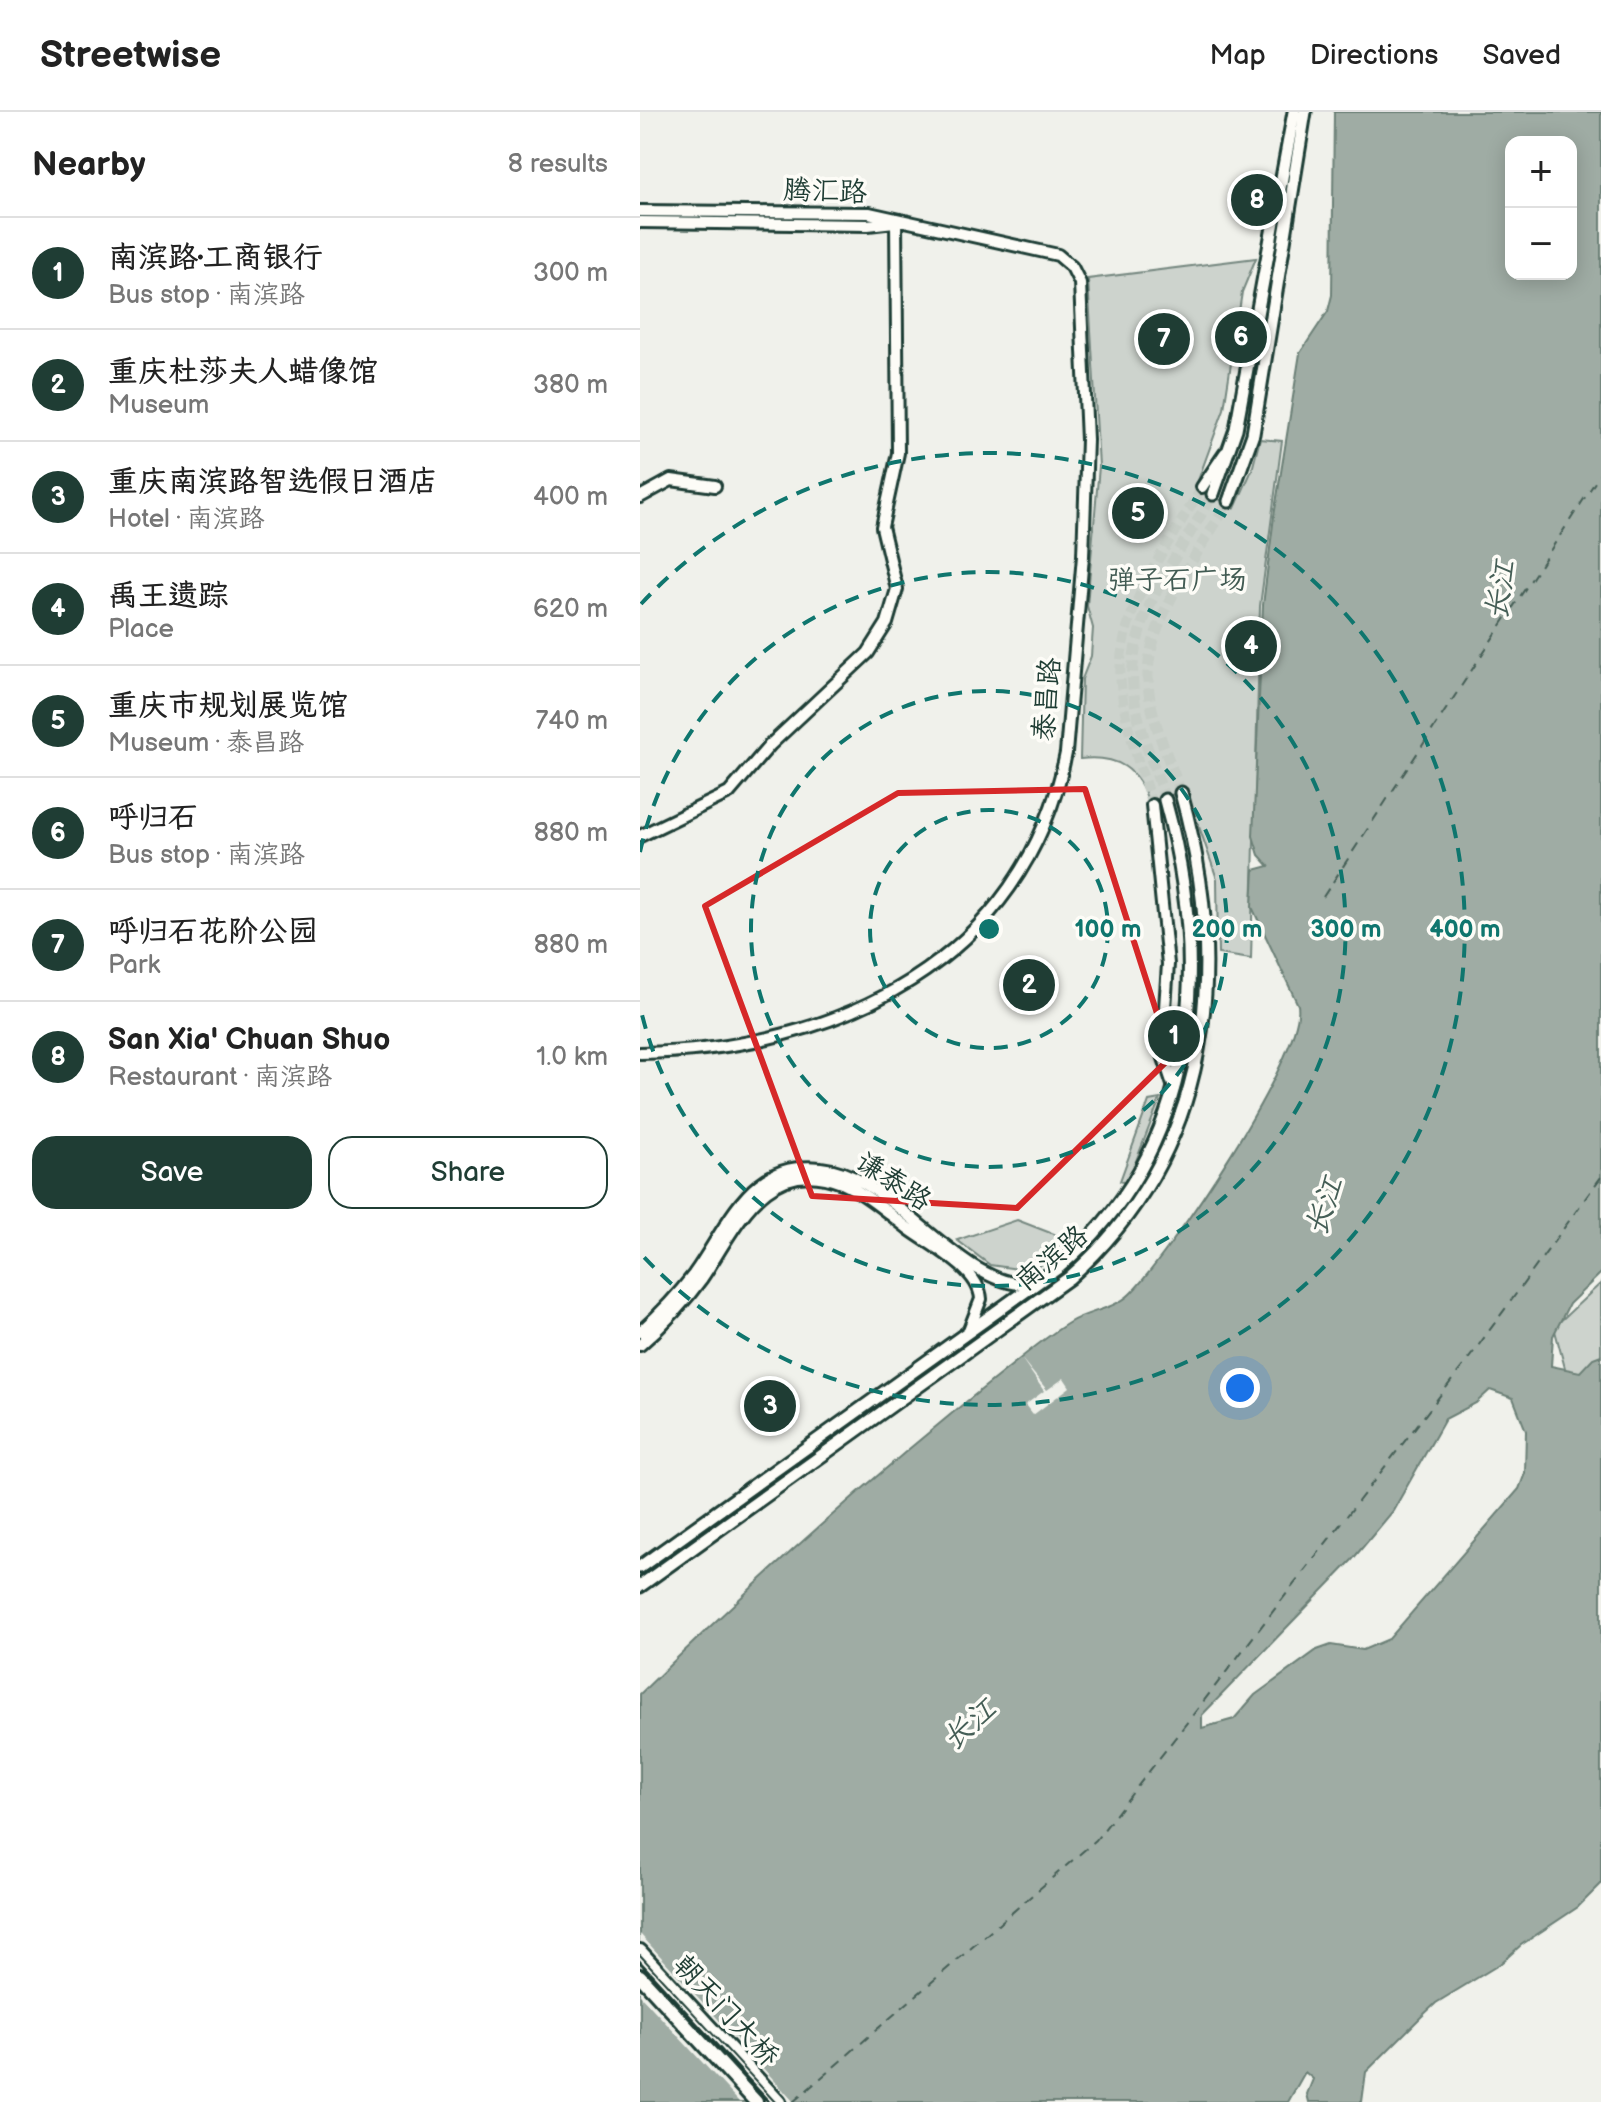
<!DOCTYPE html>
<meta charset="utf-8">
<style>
:root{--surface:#fff;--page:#f6f6f6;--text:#222;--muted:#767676;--line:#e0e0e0;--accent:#1f3d34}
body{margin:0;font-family:"Balsamiq Sans","LXGW WenKai TC",sans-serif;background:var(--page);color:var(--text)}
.controls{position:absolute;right:24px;top:24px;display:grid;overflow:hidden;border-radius:16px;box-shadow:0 4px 20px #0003}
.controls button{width:72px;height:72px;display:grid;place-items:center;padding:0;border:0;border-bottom:2px solid var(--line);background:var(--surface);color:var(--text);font:40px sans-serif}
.you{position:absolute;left:600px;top:1276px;width:28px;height:28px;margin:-20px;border:6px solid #fff;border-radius:50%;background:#1a73e8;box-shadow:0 0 0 12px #1a73e833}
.badge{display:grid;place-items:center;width:52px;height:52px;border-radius:50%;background:var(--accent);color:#fff;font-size:26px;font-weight:700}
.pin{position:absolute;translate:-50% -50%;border:4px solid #fff;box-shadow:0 2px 8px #0006}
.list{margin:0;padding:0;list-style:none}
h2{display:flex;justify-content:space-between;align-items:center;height:104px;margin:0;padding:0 32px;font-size:34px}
h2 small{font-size:26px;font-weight:400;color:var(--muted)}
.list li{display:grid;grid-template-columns:52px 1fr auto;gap:24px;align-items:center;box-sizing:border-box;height:112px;padding:0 32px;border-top:2px solid var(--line)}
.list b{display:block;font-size:30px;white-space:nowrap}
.list p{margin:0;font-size:26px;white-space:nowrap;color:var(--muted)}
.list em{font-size:26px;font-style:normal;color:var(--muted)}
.actions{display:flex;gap:16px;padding:24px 32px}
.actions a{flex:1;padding:18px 0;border:2px solid var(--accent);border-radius:24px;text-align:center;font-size:28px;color:var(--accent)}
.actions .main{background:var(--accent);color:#fff}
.map{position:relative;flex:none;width:961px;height:1990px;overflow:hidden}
header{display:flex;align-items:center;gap:48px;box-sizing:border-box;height:112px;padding:0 40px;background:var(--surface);border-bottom:2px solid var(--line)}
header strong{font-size:38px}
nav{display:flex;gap:44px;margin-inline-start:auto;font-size:28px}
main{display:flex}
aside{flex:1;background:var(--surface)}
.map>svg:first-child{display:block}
.green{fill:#cdd3cd;stroke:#768880;stroke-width:2}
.water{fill:#9faca4;stroke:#6c8077;stroke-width:2;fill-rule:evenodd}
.pier{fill:#f0f1eb}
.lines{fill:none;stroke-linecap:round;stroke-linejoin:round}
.ferry{stroke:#455e56;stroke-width:2;stroke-dasharray:10 8;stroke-linecap:butt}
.secondary-tunnel{stroke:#c6cdc6;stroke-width:10;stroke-dasharray:10 5;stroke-linecap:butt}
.primary-tunnel{stroke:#c6cdc6;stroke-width:11;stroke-dasharray:11 5.5;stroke-linecap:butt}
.secondary-casing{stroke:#1f3d34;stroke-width:16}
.primary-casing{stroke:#1f3d34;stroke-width:17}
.highway-casing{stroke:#1f3d34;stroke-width:18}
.secondary{stroke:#fdfcf7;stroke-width:10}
.primary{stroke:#fdfcf7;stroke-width:11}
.highway{stroke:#fdfcf7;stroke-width:12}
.rail{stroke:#1f3d34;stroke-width:2}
.marked{fill:none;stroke:#d62828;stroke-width:6;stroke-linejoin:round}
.ring{fill:none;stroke:#0f766e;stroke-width:4;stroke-dasharray:14 10}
.labels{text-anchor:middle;stroke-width:7;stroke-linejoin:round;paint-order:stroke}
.street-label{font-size:28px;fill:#1f3d34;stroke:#fdfcf7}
.park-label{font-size:28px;fill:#425b53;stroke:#fdfcf7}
.water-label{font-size:30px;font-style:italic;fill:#455e56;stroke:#fdfcf7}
.centre{fill:#0f766e;stroke:#fdfcf7;stroke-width:4}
.ring-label{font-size:24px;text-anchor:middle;font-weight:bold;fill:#0f766e;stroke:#fdfcf7;stroke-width:7;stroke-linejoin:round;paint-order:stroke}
</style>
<header>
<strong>Streetwise</strong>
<nav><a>Map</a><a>Directions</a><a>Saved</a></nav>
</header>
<main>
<aside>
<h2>Nearby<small>8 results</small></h2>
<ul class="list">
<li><span class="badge">1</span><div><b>南滨路·工商银行</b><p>Bus stop · 南滨路</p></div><em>300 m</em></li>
<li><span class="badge">2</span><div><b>重庆杜莎夫人蜡像馆</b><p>Museum</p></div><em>380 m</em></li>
<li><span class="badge">3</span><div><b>重庆南滨路智选假日酒店</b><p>Hotel · 南滨路</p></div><em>400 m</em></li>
<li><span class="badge">4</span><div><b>禹王遗踪</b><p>Place</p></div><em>620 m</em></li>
<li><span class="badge">5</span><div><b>重庆市规划展览馆</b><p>Museum · 泰昌路</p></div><em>740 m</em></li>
<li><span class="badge">6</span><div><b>呼归石</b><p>Bus stop · 南滨路</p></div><em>880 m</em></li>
<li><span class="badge">7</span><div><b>呼归石花阶公园</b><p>Park</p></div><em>880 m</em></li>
<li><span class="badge">8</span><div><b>San Xia' Chuan Shuo</b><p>Restaurant · 南滨路</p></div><em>1.0 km</em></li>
</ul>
<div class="actions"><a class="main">Save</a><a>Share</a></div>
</aside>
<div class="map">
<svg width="961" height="1990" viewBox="0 0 961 1990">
<rect width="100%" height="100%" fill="#f0f1eb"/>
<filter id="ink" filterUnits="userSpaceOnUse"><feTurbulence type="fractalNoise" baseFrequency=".0125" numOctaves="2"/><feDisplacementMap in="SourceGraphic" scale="16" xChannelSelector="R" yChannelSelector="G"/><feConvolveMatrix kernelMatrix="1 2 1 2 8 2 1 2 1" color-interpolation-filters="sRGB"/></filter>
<g filter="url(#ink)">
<path class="green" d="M616 146 602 180 584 297 556 374 595 396 612 358 620 327 642 329 620 494 611 847 578 842 577 767 546 677 509 692C498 656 478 643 440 647L442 567 451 544 453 516 447 494 459 354 448 167Z
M520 987 487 1072 480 1069 509 989Z
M377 1108 434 1130 392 1159 350 1153 317 1128Z
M961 1171V1258L929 1271 914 1215Z"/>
<path class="water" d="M694 0H961V1161L929 1192 913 1224 911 1254 940 1260 953 1246 961 1243V1772L938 1795 881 1833 860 1852 796 1891 781 1905 726 1960 722 1990H669L667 1982 673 1967 665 1960 648 1990H0V1582C117 1467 238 1359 367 1257 387 1241 408 1223 430 1210 448 1199 475 1197 490 1182 528 1145 666 941 658 893L612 795 614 758 629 754 619 743 613 724 623 493 634 404 660 241 688 199 692 183ZM871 30H931V162H871ZM850 1278 873 1286 886 1319 885 1361 879 1377 749 1527 723 1538 691 1533 677 1538 615 1583 594 1607 562 1616V1603L712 1448 753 1399 805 1307 836 1291Z"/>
<path class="pier" d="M381 1246 407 1278 424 1266 430 1275 393 1303 385 1293 404 1279Z
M0 1822 154 1990H99L0 1883Z"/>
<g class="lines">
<path class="ferry" d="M683 785 961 361
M153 1990 456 1728 833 1241 961 1065"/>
<path class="secondary-tunnel" d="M512 693C500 654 485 614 481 573 474 502 528 434 562 375"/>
<path class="primary-tunnel" d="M541 681C529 646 509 605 508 568 506 509 560 439 589 389
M525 688C514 651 496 613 493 574 487 507 542 438 573 382"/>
<defs>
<path id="secondary" d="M0 99 229 101 418 143 432 155 440 171 447 328 443 444 426 641C384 850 197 938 0 941
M0 110 228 113 254 110
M562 375 585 341
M0 385 31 368 75 374
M512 693 528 852 522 940 534 976
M0 724 89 681 130 633 228 541 247 511 257 477 242 415 258 341 256 109
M0 1220C20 1202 38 1183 54 1162 91 1110 112 1040 193 1058 259 1073 331 1185 396 1171
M0 1233C23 1213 44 1191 62 1166 96 1116 126 1039 204 1072 228 1083 249 1102 269 1117 292 1134 339 1157 341 1187L329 1218"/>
<path id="primary" d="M573 382 596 317 654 0
M589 389 613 322 665 0
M0 1455 419 1155C560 1036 571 855 525 688
M0 1474 429 1166C573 1040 590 856 541 681"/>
<path id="highway" d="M0 1839 139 1990
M0 1864 116 1990"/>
</defs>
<use href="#secondary" class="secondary-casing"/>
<use href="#primary" class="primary-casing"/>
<use href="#highway" class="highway-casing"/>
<use href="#secondary" class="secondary"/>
<use href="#primary" class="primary"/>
<use href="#highway" class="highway"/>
<path class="rail" d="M0 1843 135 1990"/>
</g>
</g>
<path class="marked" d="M445 677 531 945 377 1096 172 1084 65 794 258 681Z"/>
<g class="ring">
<circle cx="349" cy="817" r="119"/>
<circle cx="349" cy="817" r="238"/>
<path d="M0 740A357 357 0 1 1 0 894"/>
<path d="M1 492A476 476 0 1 1 1 1142"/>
</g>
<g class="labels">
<g class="street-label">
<text transform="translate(185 78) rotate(2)" y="10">腾汇路</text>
<text transform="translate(406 587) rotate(-85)" y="10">泰昌路</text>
<text transform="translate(254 1068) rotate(33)" y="10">谦泰路</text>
<text transform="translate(411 1145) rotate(-40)" y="10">南滨路</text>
<text transform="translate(87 1898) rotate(47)" y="10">朝天门大桥</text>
</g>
<g class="park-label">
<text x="537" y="477">弹子石广场</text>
</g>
<g class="water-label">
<text transform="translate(860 478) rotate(-81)" y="10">长江</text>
<text transform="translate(684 1094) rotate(-71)" y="10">长江</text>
<text transform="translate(329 1612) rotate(-41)" y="10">长江</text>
</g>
</g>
<circle cx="349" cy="817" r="12" class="centre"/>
<g class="ring-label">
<text x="468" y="825">100 m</text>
<text x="587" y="825">200 m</text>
<text x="706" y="825">300 m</text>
<text x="825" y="825">400 m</text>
</g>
</svg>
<div class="controls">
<button>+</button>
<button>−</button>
</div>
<div class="you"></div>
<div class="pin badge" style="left:534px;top:924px">1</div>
<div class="pin badge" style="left:389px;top:873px">2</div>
<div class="pin badge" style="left:130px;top:1294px">3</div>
<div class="pin badge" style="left:611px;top:534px">4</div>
<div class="pin badge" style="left:498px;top:401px">5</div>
<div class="pin badge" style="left:601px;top:225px">6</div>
<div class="pin badge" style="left:524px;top:227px">7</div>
<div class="pin badge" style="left:617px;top:88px">8</div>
</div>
</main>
